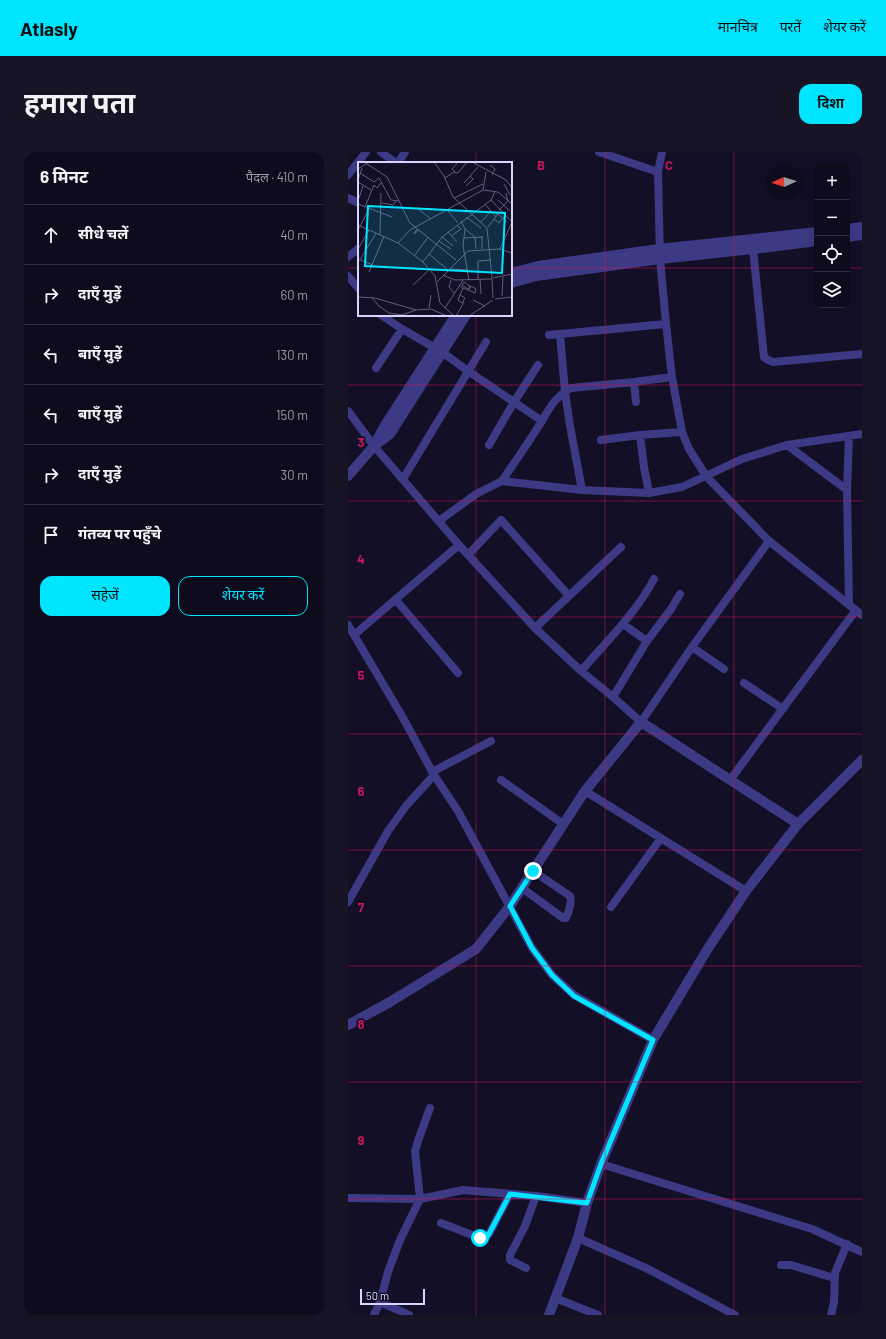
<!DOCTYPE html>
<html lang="hi">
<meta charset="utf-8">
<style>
:root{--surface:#0e0b1c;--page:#171425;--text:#f1f3f6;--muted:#9b9ba3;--line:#2e2b3b;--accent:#00e5ff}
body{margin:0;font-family:Barlow,"Noto Sans Devanagari",sans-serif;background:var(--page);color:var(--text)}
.controls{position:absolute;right:12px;top:12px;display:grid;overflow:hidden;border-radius:8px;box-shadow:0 4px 16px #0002}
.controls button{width:36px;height:36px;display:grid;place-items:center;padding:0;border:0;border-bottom:1px solid var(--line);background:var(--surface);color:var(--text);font:20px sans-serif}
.compass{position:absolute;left:418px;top:12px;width:36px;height:36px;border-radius:50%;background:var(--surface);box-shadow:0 4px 16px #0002;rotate:267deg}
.scale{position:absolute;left:12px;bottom:10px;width:65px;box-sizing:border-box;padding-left:4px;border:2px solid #d9d4ff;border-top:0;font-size:11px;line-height:14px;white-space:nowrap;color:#d9d4ff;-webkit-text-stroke:3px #130f26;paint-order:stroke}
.stop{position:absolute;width:12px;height:12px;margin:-9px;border:3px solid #00e5ff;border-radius:50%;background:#fff}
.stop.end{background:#00e5ff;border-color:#fff;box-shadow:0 1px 4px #0008}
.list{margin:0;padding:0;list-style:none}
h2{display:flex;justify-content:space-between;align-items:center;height:52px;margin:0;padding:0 16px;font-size:17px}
h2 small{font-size:13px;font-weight:400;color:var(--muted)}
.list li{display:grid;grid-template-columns:26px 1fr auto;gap:12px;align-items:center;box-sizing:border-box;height:60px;padding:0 16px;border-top:1px solid var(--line)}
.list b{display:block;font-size:15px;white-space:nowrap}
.list em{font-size:13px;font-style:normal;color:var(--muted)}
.actions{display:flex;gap:8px;padding:12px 16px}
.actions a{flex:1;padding:9px 0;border:1px solid var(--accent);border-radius:12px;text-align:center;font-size:14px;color:var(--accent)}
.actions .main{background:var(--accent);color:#111}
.icon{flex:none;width:22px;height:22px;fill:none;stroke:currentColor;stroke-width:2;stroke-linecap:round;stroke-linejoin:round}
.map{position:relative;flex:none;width:514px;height:1163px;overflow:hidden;border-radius:12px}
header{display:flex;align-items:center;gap:24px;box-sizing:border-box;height:56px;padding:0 20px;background:var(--accent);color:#111}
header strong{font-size:19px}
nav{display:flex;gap:22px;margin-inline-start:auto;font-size:14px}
.intro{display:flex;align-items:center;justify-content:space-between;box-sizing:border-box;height:96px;padding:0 24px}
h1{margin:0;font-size:28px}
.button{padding:10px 18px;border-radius:12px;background:var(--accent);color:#111;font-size:14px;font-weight:700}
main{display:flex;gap:24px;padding:0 24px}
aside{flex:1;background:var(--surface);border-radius:12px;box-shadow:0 4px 16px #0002}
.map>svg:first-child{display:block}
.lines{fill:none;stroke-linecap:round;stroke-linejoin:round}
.minor{stroke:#3d3a85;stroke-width:8}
.tertiary{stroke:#3d3a85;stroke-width:10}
.route{stroke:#00e5ff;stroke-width:5}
.grid{fill:none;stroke:#c2185b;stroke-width:1;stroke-opacity:0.55}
.inset-road{fill:none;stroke:#625e7d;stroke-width:1}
.view{fill:#00e5ff;fill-opacity:0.15;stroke:#00e5ff;stroke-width:2}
.inset-edge{fill:none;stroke:#d9d4ff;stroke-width:2}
.grid-label{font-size:13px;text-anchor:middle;font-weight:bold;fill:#c2185b;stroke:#130f26;stroke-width:3.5;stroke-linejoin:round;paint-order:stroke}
</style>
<header>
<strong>Atlasly</strong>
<nav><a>मानचित्र</a><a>परतें</a><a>शेयर करें</a></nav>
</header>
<div class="intro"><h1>हमारा पता</h1><a class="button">दिशा</a></div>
<main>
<aside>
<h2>6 मिनट<small>पैदल · 410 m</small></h2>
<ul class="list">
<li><svg class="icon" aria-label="ahead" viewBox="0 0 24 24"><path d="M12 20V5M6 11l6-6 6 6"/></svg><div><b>सीधे चलें</b></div><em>40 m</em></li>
<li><svg class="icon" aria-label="right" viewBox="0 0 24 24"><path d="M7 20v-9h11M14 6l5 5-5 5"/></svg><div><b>दाएँ मुड़ें</b></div><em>60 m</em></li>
<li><svg class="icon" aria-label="left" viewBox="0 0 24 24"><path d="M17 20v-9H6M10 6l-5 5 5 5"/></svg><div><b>बाएँ मुड़ें</b></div><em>130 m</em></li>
<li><svg class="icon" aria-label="left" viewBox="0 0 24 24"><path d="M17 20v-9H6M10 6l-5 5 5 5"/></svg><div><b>बाएँ मुड़ें</b></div><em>150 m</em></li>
<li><svg class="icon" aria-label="right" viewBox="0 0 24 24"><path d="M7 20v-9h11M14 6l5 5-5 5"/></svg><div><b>दाएँ मुड़ें</b></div><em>30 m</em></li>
<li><svg class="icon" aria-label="arrive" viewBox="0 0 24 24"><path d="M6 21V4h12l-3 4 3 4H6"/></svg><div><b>गंतव्य पर पहुँचे</b></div></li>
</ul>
<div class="actions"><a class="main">सहेजें</a><a>शेयर करें</a></div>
</aside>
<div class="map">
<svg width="514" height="1163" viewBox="0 0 514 1163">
<rect width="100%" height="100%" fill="#130f26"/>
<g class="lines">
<path class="minor" d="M33 0 48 11
M251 0 310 20
M314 0 310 20 312 107 318 172 324 225 334 280 341 297 358 324 421 389 514 463
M50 11 57 0
M0 23 18 0
M0 46 11 51
M405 97 416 205 420 208 425 210 514 202
M0 105 11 96
M0 124 11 137
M33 163 54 177 87 196
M212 182 217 240 222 274 234 338
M201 183 318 172
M94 200 120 219 194 269
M28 216 54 177
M286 230 288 250
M0 259 26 294 111 393 187 476 233 519 265 545 293 570 344 495 421 389
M292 283 296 315 301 341
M253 288 292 283 334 280
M141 293 166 250 190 213
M439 293 499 338
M55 327 138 190
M154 329C166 311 179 293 190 275 201 258 205 246 223 236L286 230 324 225
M91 369 128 342 154 329 234 338 301 341 334 335 394 307 439 293 514 282
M120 403 153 368 221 444
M48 448 110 521
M501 452 499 338 501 284
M275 472 299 489
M0 473 54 564 86 623 110 659 184 796 204 823 226 843 305 888
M187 476 273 395
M6 483 111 393
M344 495 376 517
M233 519C258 490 288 461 306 427
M396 531 435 557
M265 545 299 489 323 457 332 442
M84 620 143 589
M153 628 215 672
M382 628 508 458
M237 639 398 739
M174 736 215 766H218C221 760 224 750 222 744L185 719
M0 750 40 679 58 654 86 623
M263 755 313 686
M253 1012 464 1077 514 1100
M0 1046 72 1047 115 1038 188 1044 239 1051
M93 1071 132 1086H137L141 1082 162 1042
M230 1086 300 1117 387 1163
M433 1113H443L486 1126
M178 1116 162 1108V1103L177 1074 188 1044
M207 1146 250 1163
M32 1150 61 1163
M26 1163 32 1150 40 1120 52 1088 72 1047 67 999 71 986 82 956
M483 1163 486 1150 487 1121 499 1092"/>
<path class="tertiary" d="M499 77 514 75
M499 85 514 83
M163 121 190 114 311 97 469 80
M163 131 188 124 312 107 405 97 469 89
M27 292 36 275 108 163
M0 324 26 294 42 282 118 163
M0 873 42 850 128 797 162 754 237 639 293 570 450 672
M201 1163 230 1086 239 1051 253 1012 305 888 359 798 398 739 450 672 514 608"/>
</g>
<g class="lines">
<path class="route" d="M132 1086H138L141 1082 162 1042 239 1051 253 1012 305 888 226 844 204 823 184 796 162 754 185 719"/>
</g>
<path class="grid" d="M128 0V11M257 0V1163M386 0V1163M0 116H11M163 116H469M499 116H514M128 163V1163M0 233H514M0 349H514M0 465H514M0 582H514M0 698H514M0 814H514M0 930H514M0 1047H514"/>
<g transform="translate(10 10)">
<rect width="154" height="154" fill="#130f26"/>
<path class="inset-road" d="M6 0 29 15 52 61 98 98M76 0 86 14 95 35 129 66 134 116M114 0 148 18 154 26M132 3 137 7 134 13M0 7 11 0M97 10 94 7 100 0M2 11 16 20 21 16 33 38 41 39M87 16 96 10 100 11 109 0M0 18 4 6M0 20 13 28M106 21 120 5M146 22 152 33M108 24 115 17 112 14M125 28 128 10M1 36 5 24M96 36 125 22M133 38 154 60M140 38 152 49M24 41 35 43 38 39M0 42 34 55M127 42 138 55M7 45 16 23 19 26 23 21M59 46 73 57M141 48 150 39 148 31M90 49 100 61M140 52 149 60M108 55 123 66M136 57 141 61 147 54M103 59 107 67 105 84 111 118M123 60 133 49M0 63 40 81 65 100 77 114 82 141 96 154M130 65 142 49M59 67 56 72 61 68M107 67 117 75 118 87M0 68 11 47M90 70 99 80M22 72 23 31M93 74 103 67 99 63M124 74V87M84 75 95 84M106 76 124 75M81 79 93 87M40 81 52 68 125 28 140 30 154 42M0 87 11 68M142 87 154 60M71 92 90 108M57 93 70 75M0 97 15 103M2 98 18 71M65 100 84 75 133 38 137 29M91 107 110 108M11 110 26 74M85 113 97 118 134 117M135 116 154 112M120 117V99L133 98M122 117 123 132M134 117 135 136M93 118 91 125 96 131M79 120 110 89 142 87 154 91M106 120 112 124 110 127 104 123ZM55 123 72 107M101 123 105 126 102 133 107 136 104 141 100 138 102 133M105 126 117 131 118 127 113 124 111 128M144 134 145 115M0 135 17 136 58 148 73 147 89 154M14 136 21 144 31 151 44 153 58 148M137 137 154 135M115 138 127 144M71 146 73 133M87 146 105 118M98 154 106 140M111 154 135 138"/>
<path class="view" d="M10 44 147 51 144 111 7 104Z"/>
<rect width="154" height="154" class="inset-edge"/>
</g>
<g class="grid-label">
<text x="193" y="18">B</text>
<text x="321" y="18">C</text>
<text x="13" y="295">3</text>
<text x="13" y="412">4</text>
<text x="13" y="528">5</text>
<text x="13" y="644">6</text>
<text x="13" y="760">7</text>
<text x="13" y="877">8</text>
<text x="13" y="993">9</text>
</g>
</svg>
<div class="controls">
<button>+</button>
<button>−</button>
<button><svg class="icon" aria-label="locate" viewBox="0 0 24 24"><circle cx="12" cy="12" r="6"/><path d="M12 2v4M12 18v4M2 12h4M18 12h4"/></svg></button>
<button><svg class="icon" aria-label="layers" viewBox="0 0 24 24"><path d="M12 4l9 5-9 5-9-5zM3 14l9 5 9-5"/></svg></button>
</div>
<svg class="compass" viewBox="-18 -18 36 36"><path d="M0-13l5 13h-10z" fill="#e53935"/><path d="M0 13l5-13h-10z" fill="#9b9ba3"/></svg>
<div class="scale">50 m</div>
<div class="stop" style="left:132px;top:1086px"></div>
<div class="stop end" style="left:185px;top:719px"></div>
</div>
</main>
